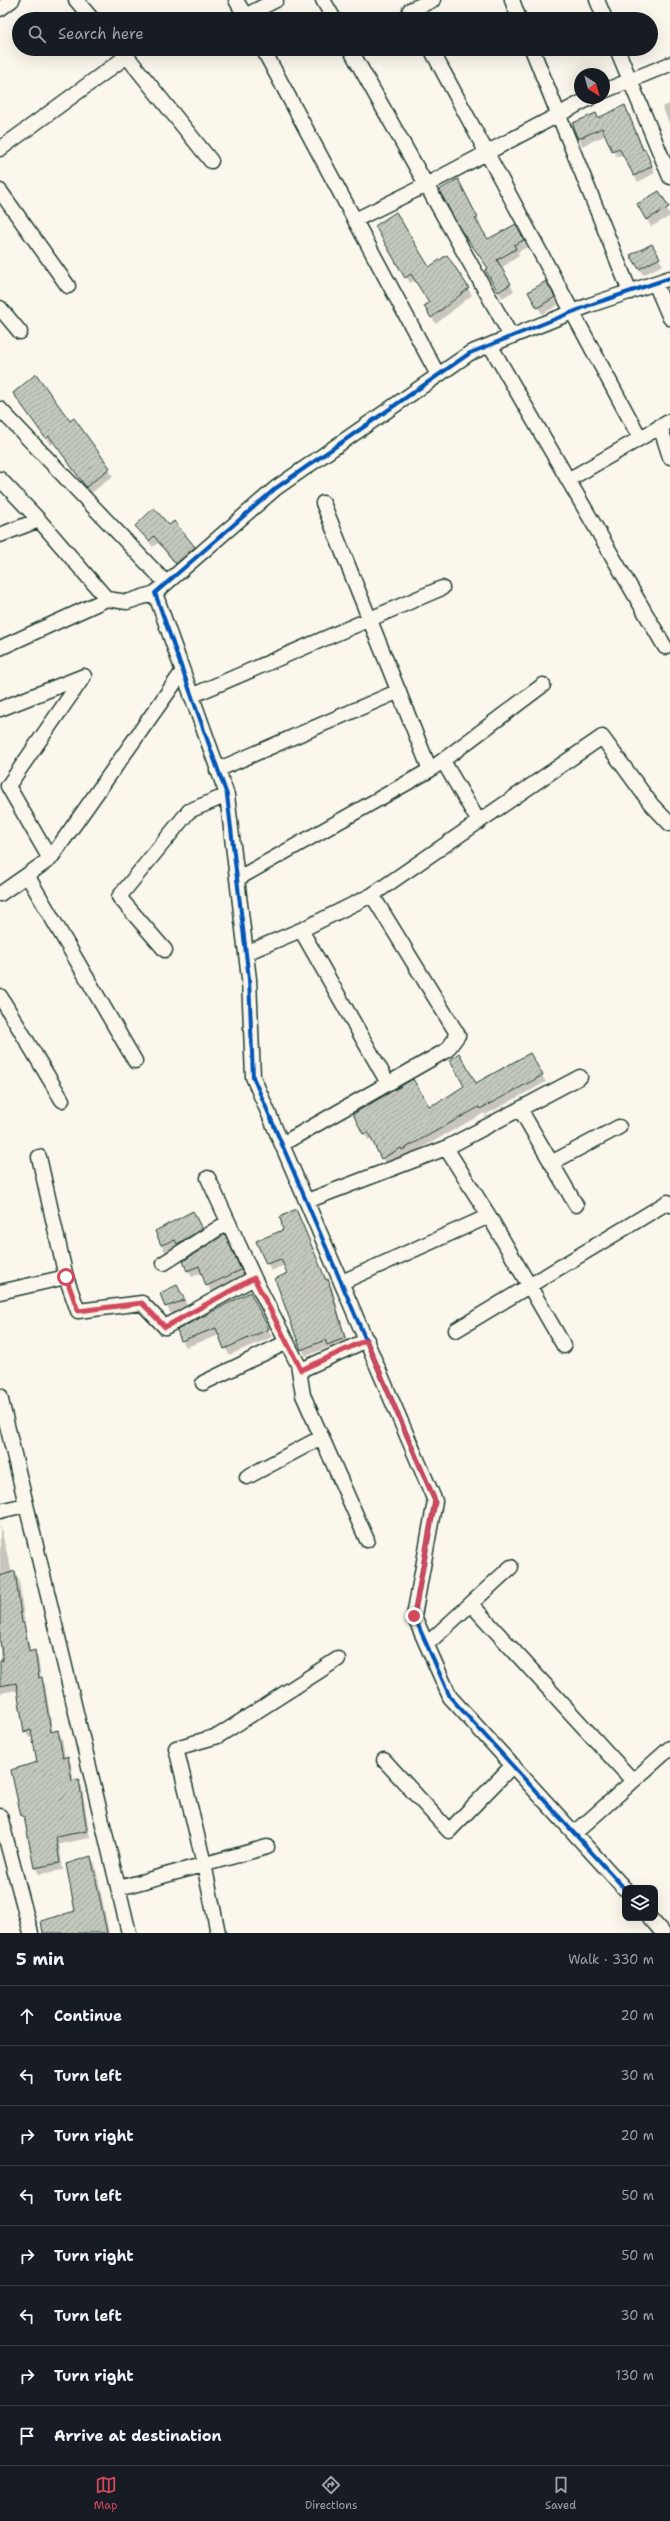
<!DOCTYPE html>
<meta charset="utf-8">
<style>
:root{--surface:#171b24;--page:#242831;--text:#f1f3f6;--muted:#9ea1a6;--line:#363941;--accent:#d1495b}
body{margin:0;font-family:"Shantell Sans",sans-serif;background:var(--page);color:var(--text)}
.controls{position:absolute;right:12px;bottom:12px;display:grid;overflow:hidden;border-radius:8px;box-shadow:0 4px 16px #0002}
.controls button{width:36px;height:36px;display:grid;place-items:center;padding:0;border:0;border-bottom:1px solid var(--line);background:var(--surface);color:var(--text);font:20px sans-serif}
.compass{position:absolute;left:574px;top:68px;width:36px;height:36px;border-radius:50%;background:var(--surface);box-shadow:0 4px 16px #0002;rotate:143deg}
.stop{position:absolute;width:12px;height:12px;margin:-9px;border:3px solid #d1495b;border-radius:50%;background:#fff}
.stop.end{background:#d1495b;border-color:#fff;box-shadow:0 1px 4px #0008}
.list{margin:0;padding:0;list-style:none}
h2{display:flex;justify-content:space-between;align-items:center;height:52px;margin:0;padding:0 16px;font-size:17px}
h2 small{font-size:13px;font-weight:400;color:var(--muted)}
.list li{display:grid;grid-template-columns:26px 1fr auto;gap:12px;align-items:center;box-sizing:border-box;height:60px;padding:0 16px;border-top:1px solid var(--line)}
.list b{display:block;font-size:15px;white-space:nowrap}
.list em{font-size:13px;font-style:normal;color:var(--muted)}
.icon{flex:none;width:22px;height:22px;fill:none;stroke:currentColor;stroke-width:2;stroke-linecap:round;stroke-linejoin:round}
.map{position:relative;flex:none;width:670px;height:1933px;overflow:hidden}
.search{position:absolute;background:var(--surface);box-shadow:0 4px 16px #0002;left:12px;right:12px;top:12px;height:44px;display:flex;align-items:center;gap:10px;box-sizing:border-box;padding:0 14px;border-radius:22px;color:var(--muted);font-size:15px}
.sheet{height:532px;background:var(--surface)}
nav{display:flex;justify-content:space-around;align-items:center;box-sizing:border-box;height:56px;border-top:1px solid var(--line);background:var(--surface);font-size:11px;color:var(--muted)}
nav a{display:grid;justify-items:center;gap:2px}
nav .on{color:var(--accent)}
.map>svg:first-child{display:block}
.shadow{fill:#0003}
.building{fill:url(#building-hatch);stroke:#1f3d34}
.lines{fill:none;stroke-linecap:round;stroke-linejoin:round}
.minor-casing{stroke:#1f3d34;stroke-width:17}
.minor{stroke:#fbf7ec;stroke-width:14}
.cycleway-casing{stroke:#fbf7ec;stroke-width:6}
.cycleway{stroke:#0057b8;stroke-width:4}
.route{stroke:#d1495b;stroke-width:5}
</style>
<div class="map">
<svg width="670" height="1933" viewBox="0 0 670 1933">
<defs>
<pattern id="building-hatch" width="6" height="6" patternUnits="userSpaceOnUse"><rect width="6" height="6" fill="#c4c9be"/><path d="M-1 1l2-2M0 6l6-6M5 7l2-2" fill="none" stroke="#9fa49b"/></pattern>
</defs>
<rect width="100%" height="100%" fill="#fbf7ec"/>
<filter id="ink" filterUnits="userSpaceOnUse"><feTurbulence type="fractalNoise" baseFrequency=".025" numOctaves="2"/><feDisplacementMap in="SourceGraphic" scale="8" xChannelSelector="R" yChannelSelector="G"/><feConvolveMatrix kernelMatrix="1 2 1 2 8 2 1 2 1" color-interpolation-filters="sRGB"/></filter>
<g filter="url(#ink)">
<path class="shadow" d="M670 104V125L662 107Z
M628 113 655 173 638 182 623 154 617 157 606 135 582 146 574 124Z
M461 187 481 225 479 226 488 241 515 226 527 247 518 252 519 256 501 268 514 291 502 298 486 271 489 269Z
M659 192 670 216 651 227 639 204Z
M376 226 428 269 468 289 472 295 436 324 429 313 431 303 416 280 410 283Z
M651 246 663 265 643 275 632 255Z
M546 282 558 305 542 314 529 292Z
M14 394 70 423 74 420 113 476 91 493 54 442 51 445Z
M136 526 169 527 194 548 198 554 180 570 158 543 153 547Z
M529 1055 546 1082 485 1115 484 1113 407 1156 405 1154 386 1165 372 1138 368 1140 354 1114 429 1108Z
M296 1210 326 1281 332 1287 348 1345 332 1352 329 1347 306 1356 302 1349 285 1265 271 1271 257 1242 285 1231Z
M197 1219 205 1236 165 1252 162 1245Z
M228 1242 244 1277 211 1292 202 1273 192 1277 188 1270Z
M161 1293H181L188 1307 170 1313Z
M253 1300 272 1337 229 1355 220 1335 186 1347 182 1340Z
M0 1525 12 1573H15L19 1579 25 1626 31 1652 34 1651 38 1658 41 1678 45 1685 53 1733 58 1732 62 1738 65 1758 68 1757 71 1764 74 1782 78 1781 82 1787 90 1838 59 1844 63 1870 39 1874 35 1867 12 1770 38 1763 34 1737 29 1738 25 1731 18 1690 0 1693Z
M91 1858 95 1864 109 1933H44L76 1912Z"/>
<path class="building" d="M625 105 643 150 645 149 652 166 634 176 619 148 612 151 602 128 578 139 574 130 573 123 596 113 598 118Z
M458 179 478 218 475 219 488 239 516 224 524 240 514 245 516 249 497 260 511 284 498 292 485 270 488 268 460 229 439 190Z
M659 191 669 207 646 220 637 204Z
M396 212 429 267 447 255 469 288 431 318 424 306 429 303 411 274 405 278 375 226Z
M652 244 660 258 639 269 630 255Z
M546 281 555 297 537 308 528 292Z
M36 374 70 421 74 418 110 468 86 487 49 436 46 439 13 393Z
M154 508 169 525 174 521 195 547 176 564 154 536 149 541 135 526Z
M459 1053 476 1083 530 1053 543 1075 480 1109 479 1107 402 1150 401 1148 381 1159 368 1132 363 1134 353 1114 413 1079 429 1106 439 1102 464 1086 450 1060Z
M296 1209 326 1280 328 1279 345 1338 327 1345 325 1340 301 1350 275 1279 287 1273 281 1259 266 1264 256 1241 283 1230 280 1217Z
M193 1211 202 1229 177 1244 175 1240 161 1245 155 1231Z
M225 1234 241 1270 206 1286 199 1266 187 1271 183 1261Z
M177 1285 185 1300 165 1307 160 1293Z
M250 1292 269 1329 224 1349 216 1328 181 1341 177 1330Z
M15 1571 22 1623H24L29 1652 35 1650 39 1678 42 1677 51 1732 58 1730 63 1758 68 1756 72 1781 79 1779 87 1831 56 1837 60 1863 34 1868 24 1816H21L11 1770 37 1762 31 1730 24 1732 16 1683 0 1686V1661H3L0 1641V1576Z
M91 1856 107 1933H43L41 1921 75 1911 66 1864Z"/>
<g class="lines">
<defs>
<path id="minor" d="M76 0 92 19
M236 0 247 19
M323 0 334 19
M512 0 519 19
M597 0 605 19
M0 9 12 0
M410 10 433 0
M245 16 276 0
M121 49 211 161
M263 49 438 375
M350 49 511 336
M431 49 640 438
M532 49 630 292
M617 49 670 177
M604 91 670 64
M0 149 127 56
M0 191 68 286
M355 220 426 185 590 98
M655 283 670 318
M0 308 20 332
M490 345 665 647
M0 409 166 583
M660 426 670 457
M0 479 39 520
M568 480 670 421
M323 503 430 770
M0 535 39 520 107 599 127 602 155 593
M0 648 107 599
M191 696 442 588
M0 709 84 676 8 786 50 859
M443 761 479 822
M217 770 399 691
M27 875 135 1061
M237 879 430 770 543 685
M0 894 50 859 183 671
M301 930 388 1083
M165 950 119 897 189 811 227 795
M246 953 301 930 372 895 602 737 651 804 670 824
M0 996 62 1100
M520 1109 576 1205
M282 1144 447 1050 458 1035 372 895
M446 1148 489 1216 564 1346
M39 1157 66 1277
M551 1163 619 1127
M208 1178 254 1278 301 1370 367 1340
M307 1201 446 1148 580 1077
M164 1263 228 1222
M342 1282 489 1216
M0 1292 66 1277 78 1311 142 1303 165 1327 254 1278
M456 1330 668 1202 670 1205
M298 1364 303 1395 367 1540
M203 1383 287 1342
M0 1396 129 1933
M247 1477 322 1437
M0 1511 25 1505
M471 1604 633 1781
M427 1644 511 1567
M384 1760 449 1831 513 1765
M0 1816 31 1933
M575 1833 670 1748
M119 1888 267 1847
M625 1889 450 1697 414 1616 435 1501 253 1077 249 979 227 795 155 593 276 488 470 353 590 305 670 278
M650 1918 663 1933
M218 1933 204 1864 176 1748 218 1736 338 1659"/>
</defs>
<use href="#minor" class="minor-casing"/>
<use href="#minor" class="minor"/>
<defs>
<path id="cycleway" d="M625 1889 450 1697 414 1616 435 1501 253 1077 249 979 227 795 155 593 276 488 470 353 590 305 670 278"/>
</defs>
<use href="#cycleway" class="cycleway-casing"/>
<use href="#cycleway" class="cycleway"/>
</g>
</g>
<g class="lines" filter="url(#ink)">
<path class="route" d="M66 1277 78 1311 142 1303 165 1327 254 1278 301 1370 366 1340 435 1501 414 1616"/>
</g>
</svg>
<div class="controls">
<button><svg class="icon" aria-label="layers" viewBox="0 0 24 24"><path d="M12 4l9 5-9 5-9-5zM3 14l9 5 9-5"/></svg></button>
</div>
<svg class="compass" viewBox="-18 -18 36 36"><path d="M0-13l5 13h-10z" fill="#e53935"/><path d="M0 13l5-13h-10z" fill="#9ea1a6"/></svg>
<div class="stop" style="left:66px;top:1277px"></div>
<div class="stop end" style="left:414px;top:1616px"></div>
<div class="search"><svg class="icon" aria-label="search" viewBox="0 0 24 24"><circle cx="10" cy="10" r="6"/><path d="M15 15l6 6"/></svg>Search here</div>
</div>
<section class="sheet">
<h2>5 min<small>Walk · 330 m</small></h2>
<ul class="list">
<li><svg class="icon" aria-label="ahead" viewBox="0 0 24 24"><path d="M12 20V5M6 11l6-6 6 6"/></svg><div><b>Continue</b></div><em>20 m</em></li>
<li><svg class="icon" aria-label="left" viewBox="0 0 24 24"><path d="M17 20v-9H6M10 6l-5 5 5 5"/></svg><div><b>Turn left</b></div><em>30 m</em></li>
<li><svg class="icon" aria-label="right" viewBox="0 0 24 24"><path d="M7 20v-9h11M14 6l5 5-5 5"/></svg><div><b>Turn right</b></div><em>20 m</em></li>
<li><svg class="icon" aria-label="left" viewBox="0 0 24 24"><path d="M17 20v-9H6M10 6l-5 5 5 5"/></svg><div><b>Turn left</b></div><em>50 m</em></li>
<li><svg class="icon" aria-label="right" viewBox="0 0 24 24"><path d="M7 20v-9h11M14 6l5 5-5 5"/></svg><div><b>Turn right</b></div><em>50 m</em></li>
<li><svg class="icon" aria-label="left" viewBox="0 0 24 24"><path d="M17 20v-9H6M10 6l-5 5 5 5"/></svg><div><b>Turn left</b></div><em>30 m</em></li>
<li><svg class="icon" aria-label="right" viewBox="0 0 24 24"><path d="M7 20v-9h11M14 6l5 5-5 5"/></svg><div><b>Turn right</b></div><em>130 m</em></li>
<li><svg class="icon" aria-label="arrive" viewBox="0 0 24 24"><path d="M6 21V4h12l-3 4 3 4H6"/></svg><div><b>Arrive at destination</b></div></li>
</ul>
</section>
<nav>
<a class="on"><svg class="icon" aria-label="map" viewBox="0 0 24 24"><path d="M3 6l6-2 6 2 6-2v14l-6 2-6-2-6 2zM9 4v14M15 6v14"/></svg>Map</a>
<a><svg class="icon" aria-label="directions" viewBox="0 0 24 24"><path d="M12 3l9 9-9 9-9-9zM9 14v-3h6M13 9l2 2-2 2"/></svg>Directions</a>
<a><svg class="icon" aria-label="saved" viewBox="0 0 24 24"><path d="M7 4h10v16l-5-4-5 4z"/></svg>Saved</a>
</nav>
